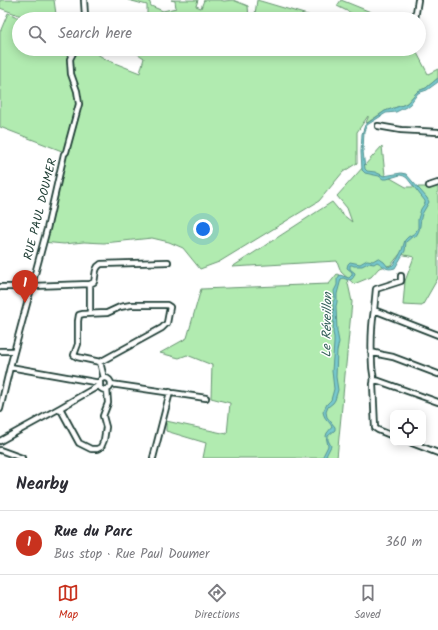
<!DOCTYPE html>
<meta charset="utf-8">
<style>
:root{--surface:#fff;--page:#f7f7f7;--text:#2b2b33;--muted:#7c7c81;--line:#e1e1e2;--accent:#c8321e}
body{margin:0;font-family:Kalam,sans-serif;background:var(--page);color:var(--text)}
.controls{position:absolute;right:12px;bottom:12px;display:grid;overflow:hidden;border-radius:8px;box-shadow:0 2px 10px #0003}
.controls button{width:36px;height:36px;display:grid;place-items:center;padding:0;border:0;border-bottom:1px solid var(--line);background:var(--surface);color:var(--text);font:20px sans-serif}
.you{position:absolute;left:203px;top:229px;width:14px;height:14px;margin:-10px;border:3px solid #fff;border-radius:50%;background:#1a73e8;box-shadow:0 0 0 6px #1a73e833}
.badge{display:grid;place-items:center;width:26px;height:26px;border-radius:50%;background:var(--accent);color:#fff;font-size:13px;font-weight:700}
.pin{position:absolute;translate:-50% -33px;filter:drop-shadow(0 1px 2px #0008)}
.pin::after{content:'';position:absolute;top:21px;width:14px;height:12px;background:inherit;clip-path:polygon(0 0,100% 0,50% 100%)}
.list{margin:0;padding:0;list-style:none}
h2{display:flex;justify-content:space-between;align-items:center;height:52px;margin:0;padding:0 16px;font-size:17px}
h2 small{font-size:13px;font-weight:400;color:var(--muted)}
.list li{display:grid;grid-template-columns:26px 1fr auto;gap:12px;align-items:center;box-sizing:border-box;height:64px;padding:0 16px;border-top:1px solid var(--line)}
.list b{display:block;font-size:15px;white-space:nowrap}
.list p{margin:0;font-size:13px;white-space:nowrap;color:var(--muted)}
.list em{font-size:13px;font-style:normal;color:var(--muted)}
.icon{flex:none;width:22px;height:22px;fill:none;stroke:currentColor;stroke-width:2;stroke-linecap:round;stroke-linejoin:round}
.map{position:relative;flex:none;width:438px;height:458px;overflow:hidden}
.search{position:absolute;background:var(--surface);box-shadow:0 2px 10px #0003;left:12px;right:12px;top:12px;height:44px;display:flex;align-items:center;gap:10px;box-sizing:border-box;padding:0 14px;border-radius:22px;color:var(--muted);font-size:15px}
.sheet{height:116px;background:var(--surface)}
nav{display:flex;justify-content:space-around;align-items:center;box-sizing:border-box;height:56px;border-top:1px solid var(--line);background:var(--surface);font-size:11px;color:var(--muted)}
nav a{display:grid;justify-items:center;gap:2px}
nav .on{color:var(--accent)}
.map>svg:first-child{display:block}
.green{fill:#b1ebb0;stroke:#689472}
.water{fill:#78c9ce;stroke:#549190}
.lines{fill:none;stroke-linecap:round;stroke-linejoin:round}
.street-casing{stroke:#1f3d34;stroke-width:8}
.street{stroke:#fff;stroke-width:4.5}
.labels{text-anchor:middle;stroke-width:3;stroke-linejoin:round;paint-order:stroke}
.street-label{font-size:12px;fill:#1f3d34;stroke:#fff}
.water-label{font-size:13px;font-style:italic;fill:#35605a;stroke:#fff}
</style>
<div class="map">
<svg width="438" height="458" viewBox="0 0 438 458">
<rect width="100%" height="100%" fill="#fff"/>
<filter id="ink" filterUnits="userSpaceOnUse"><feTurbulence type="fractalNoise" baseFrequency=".025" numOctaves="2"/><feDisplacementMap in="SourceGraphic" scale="8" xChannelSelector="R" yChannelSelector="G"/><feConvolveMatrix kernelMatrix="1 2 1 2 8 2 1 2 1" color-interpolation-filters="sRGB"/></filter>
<g filter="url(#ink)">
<path class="green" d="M0 0H54L56 14 54 19H29L0 8Z
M128 0H149L151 6 163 11 176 8 175 1 171 0H198L196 6 201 8 204 0H220L224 1 233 0 248 6 249 19H145L147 13V5Z
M257 0 321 19H271L255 14Z
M341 0 388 19H363L337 6Z
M8 13 22 19H19V49H89L107 60 140 73 144 58 132 50 133 49H392L395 51 399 49H415L428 74 438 69V78L426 88 418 91 407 103 403 105 385 111 367 123 366 122 368 118V116L357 132V163L343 172 319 201 219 262 200 269 183 248 169 242 152 238 104 243 84 242 64 244 42 242 67 153 0 127V32Z
M382 146 385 175 406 187H431L438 186V278L422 306 403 305 405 281 414 257 400 254 391 265 379 268 371 277 354 284 341 272 337 261 232 267 332 202 342 214 352 222 347 208 337 196Z
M337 274 347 279 352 302 337 458H203L206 443 166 431V421L227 434 230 403 211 398 212 365 187 355 179 358 160 353 187 338 201 289 329 284Z"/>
<path class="water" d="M438 78V82L427 90 418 93 410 104 406 107 396 112 386 113 367 125 364 131 363 151 365 169 367 171 375 172 384 176 401 173 406 174 427 198 429 202C427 206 424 210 422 214 419 223 422 229 415 237L413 236 406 242 405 251 395 268C385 271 385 266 377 262L374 264 368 263 362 266H354L352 265H350V269L355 273C353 281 350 281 343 278L341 279 337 294V302L336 306 337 331 339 342 337 351 336 377 338 390 335 400 333 403 328 407 326 412 327 417 335 427V430L328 436V440L331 446 325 458H322L328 446 326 436 327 433 332 427C329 420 325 421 323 412L327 404 331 400 334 389 332 371 334 343V337L333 333 334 317 333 302 335 298 334 291 337 285V279L340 275 349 278 352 275V272L347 268 348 264 350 262 360 264 367 260 373 261 378 258 384 262 388 267 393 265 398 258 402 250 405 240 408 237 415 233 418 228V219L421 209 425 203V201L407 178 404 176 400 175 387 179H383L379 176 365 173 362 170 361 152 362 134 365 125 385 111 403 105 407 103 418 91 426 88Z"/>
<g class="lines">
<defs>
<path id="street" d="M84 0 85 16V19
M415 19 418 0
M378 126 401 130 438 132
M429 186 438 183
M401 276V281L376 289 374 310 438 335
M90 284 94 282C96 275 94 268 101 264L168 262
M90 284V313
M0 287H31L33 286 90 284
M374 310C371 329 371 347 372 365 372 372 375 378 373 384L375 428 378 430 393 436
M0 351H14
M371 352 383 355 393 357 438 374
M100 362 162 328 167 323 170 307 167 305H131L120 307 107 313 83 314 79 315 78 321V344L74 355 77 357 100 362 104 378
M10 367 100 383
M99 384a6 6 0 1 1 12 0a6 6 0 1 1-12 0Z
M374 380 379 381 438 402
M111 384 206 398
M60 408 79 443 91 449H97L101 447 104 440 106 427 103 416 108 403 107 389
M0 409 10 367 47 229 64 154 66 152 79 104 77 91 71 74 70 59 75 49
M0 441 60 408 100 385
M412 443 438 453
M0 450 22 458
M153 458 170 392"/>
</defs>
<use href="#street" class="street-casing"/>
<use href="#street" class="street"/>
</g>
</g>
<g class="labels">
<g class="street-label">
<text transform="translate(40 209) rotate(-76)" y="4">RUE PAUL DOUMER</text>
</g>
<g class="water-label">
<text transform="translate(326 325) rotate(-89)" y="5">Le Réveillon</text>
</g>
</g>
</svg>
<div class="controls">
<button><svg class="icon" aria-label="locate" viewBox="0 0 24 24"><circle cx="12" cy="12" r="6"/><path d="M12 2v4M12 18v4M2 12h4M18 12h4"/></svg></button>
</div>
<div class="you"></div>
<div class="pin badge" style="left:25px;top:303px">1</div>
<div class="search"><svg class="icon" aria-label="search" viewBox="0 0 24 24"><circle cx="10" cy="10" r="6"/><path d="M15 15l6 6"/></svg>Search here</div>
</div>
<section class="sheet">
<h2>Nearby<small></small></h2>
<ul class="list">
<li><span class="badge">1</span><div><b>Rue du Parc</b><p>Bus stop · Rue Paul Doumer</p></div><em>360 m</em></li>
</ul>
</section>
<nav>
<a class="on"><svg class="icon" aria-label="map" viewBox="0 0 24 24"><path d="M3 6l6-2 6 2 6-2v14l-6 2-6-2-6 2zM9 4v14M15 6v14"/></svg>Map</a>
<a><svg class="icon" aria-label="directions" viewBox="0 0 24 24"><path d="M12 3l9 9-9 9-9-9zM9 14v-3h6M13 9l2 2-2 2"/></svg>Directions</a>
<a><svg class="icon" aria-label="saved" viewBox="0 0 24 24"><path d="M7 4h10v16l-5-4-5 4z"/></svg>Saved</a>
</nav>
